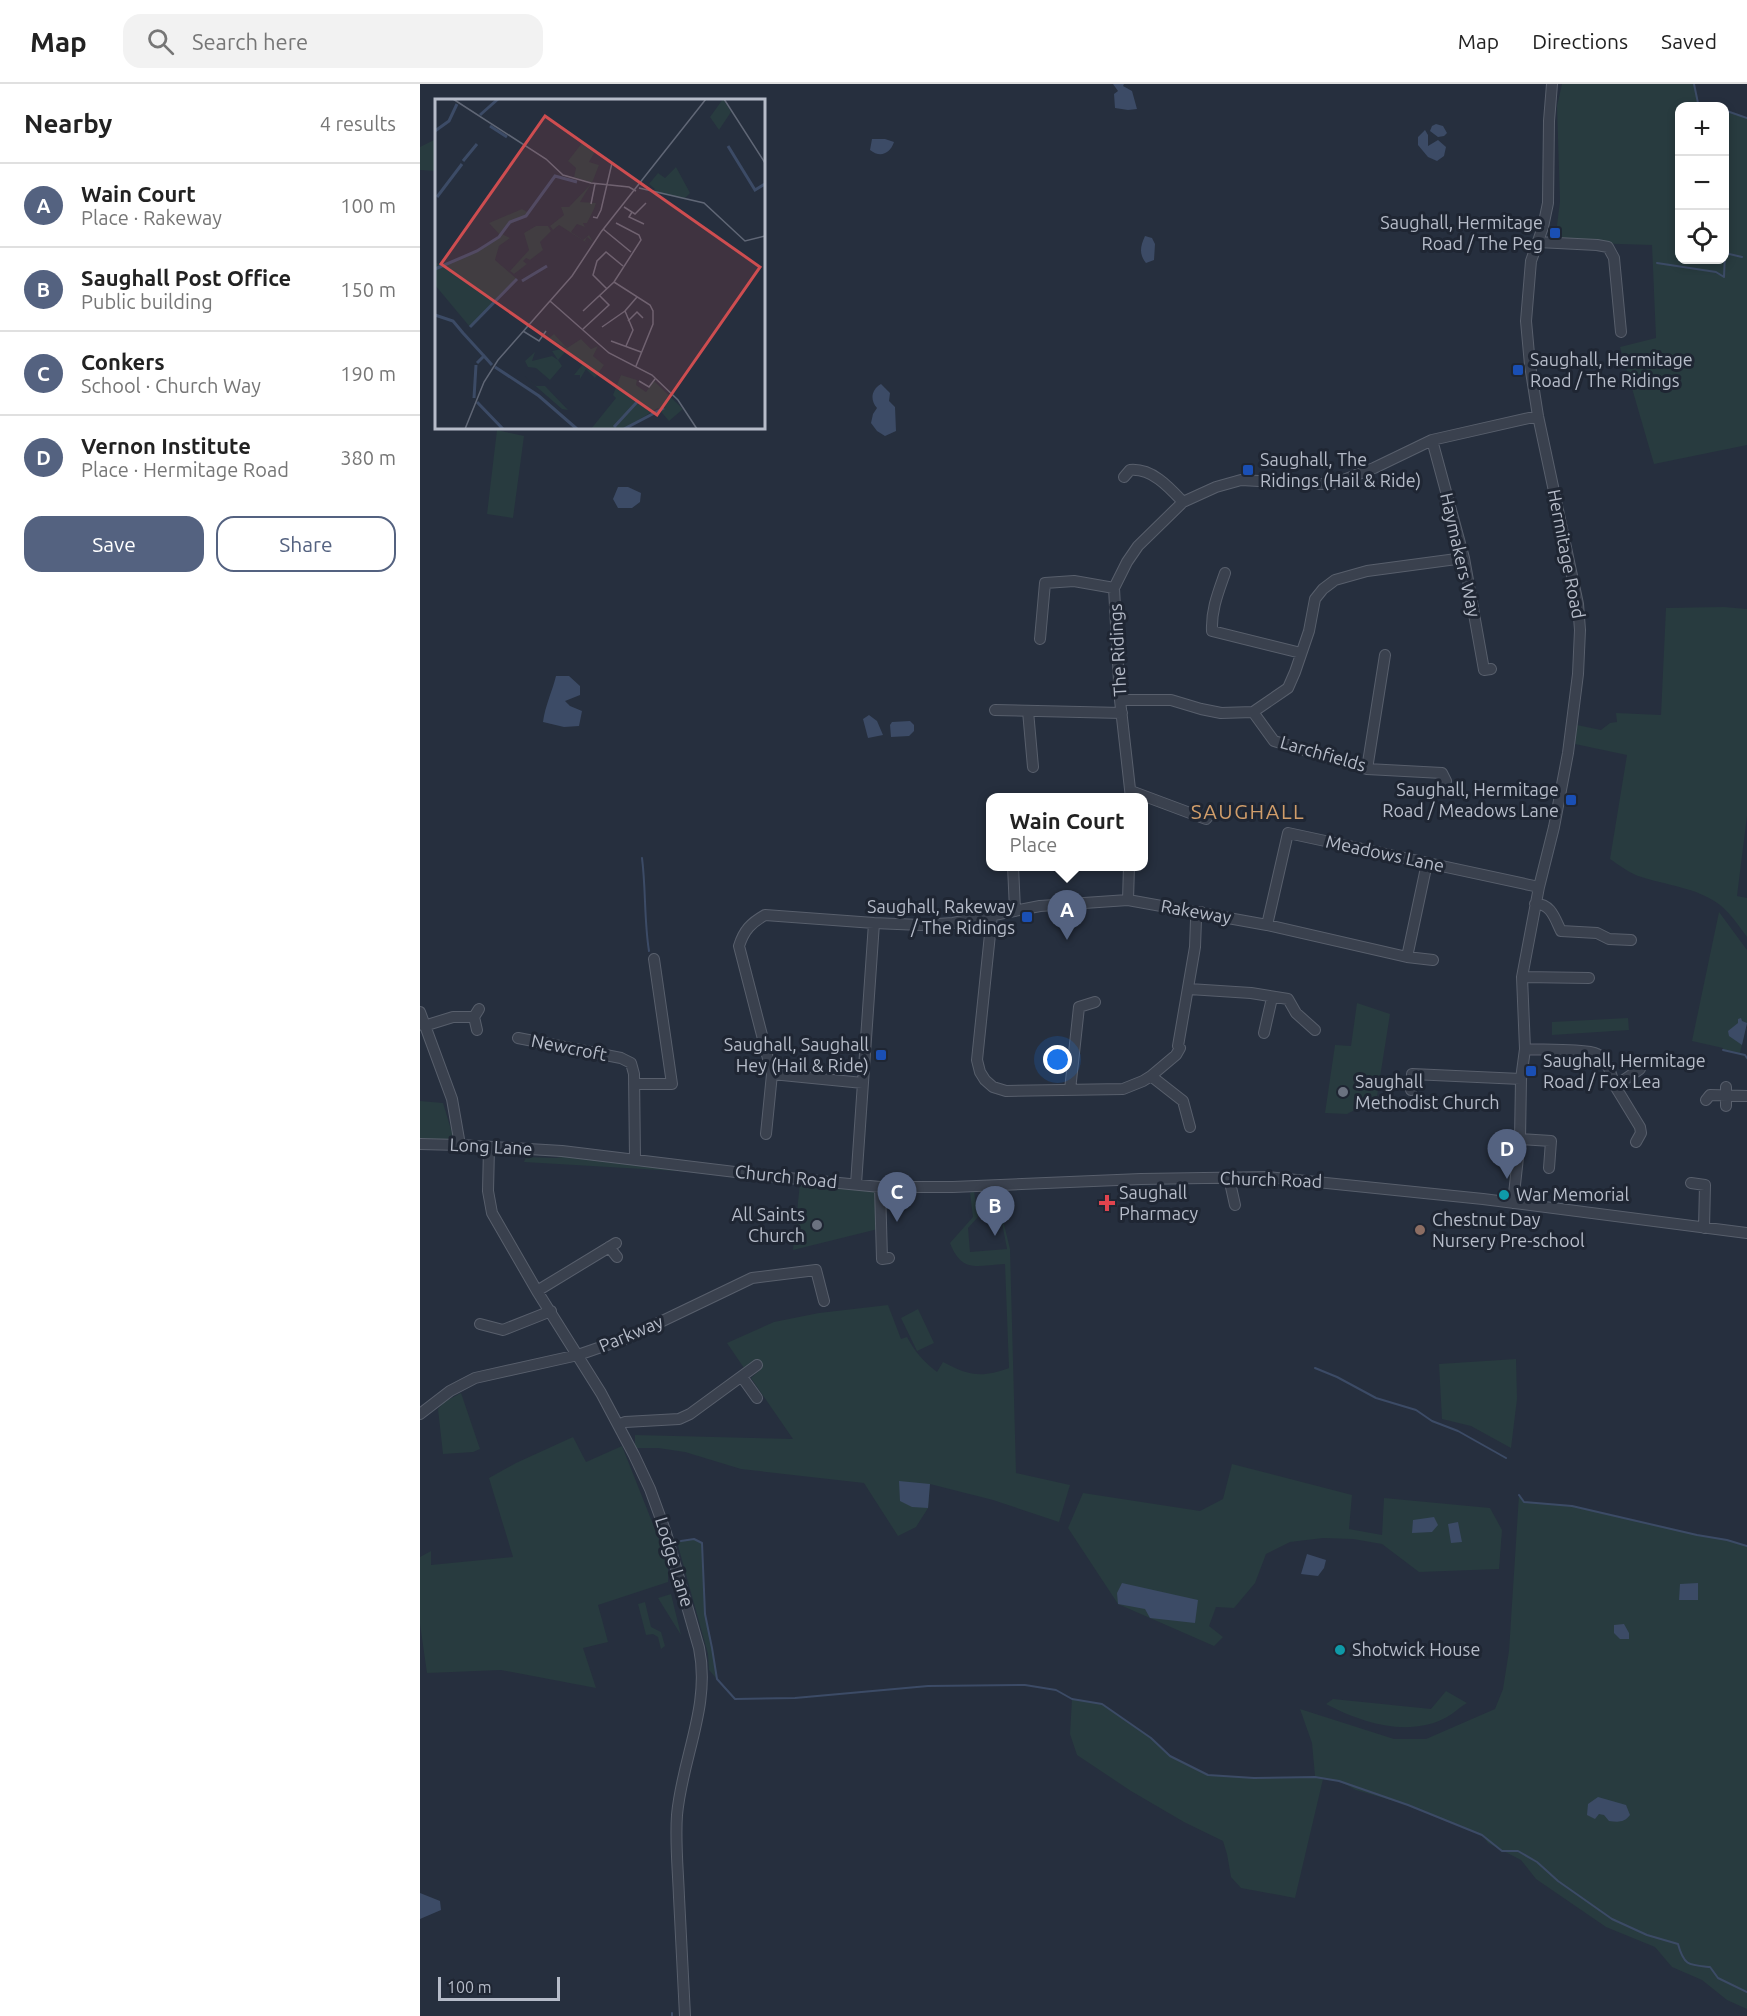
<!DOCTYPE html>
<meta charset="utf-8">
<style>
:root{--surface:#fff;--page:#f2f2f2;--text:#222;--muted:#767676;--line:#e0e0e0;--accent:#546280}
body{margin:0;font-family:Ubuntu,sans-serif;background:var(--page);color:var(--text)}
.controls{position:absolute;right:18px;top:18px;display:grid;overflow:hidden;border-radius:12px;box-shadow:0 3px 9px #0003}
.controls button{width:54px;height:54px;display:grid;place-items:center;padding:0;border:0;border-bottom:2px solid var(--line);background:var(--surface);color:var(--text);font:30px sans-serif}
.scale{position:absolute;left:18px;bottom:15px;width:122px;box-sizing:border-box;padding-left:6px;border:3px solid #b6bcc9;border-top:0;font-size:16px;line-height:21px;white-space:nowrap;color:#b6bcc9;-webkit-text-stroke:4px #1f2633;paint-order:stroke}
.you{position:absolute;left:638px;top:976px;width:21px;height:21px;margin:-15px;border:4px solid #fff;border-radius:50%;background:#1a73e8;box-shadow:0 0 0 9px #1a73e833}
.badge{display:grid;place-items:center;width:39px;height:39px;border-radius:50%;background:var(--accent);color:#fff;font-size:20px;font-weight:700}
.pin{position:absolute;translate:-50% -50px;filter:drop-shadow(0 2px 3px #0008)}
.pin::after{content:'';position:absolute;top:32px;width:21px;height:18px;background:inherit;clip-path:polygon(0 0,100% 0,50% 100%)}
.popup{position:absolute;left:566px;top:709px;width:162px;height:78px;box-sizing:border-box;display:grid;place-content:center;border-radius:12px;background:var(--surface);filter:drop-shadow(0 2px 4px #0005);font-size:20px;white-space:nowrap;color:var(--muted)}
.popup b{font-size:22px;color:var(--text)}
.popup::after{content:'';position:absolute;left:50%;top:100%;margin-left:-12px;border:12px solid transparent;border-top-color:var(--surface)}
.list{margin:0;padding:0;list-style:none}
h2{display:flex;justify-content:space-between;align-items:center;height:78px;margin:0;padding:0 24px;font-size:26px}
h2 small{font-size:20px;font-weight:400;color:var(--muted)}
.list li{display:grid;grid-template-columns:39px 1fr auto;gap:18px;align-items:center;box-sizing:border-box;height:84px;padding:0 24px;border-top:2px solid var(--line)}
.list b{display:block;font-size:22px;white-space:nowrap}
.list p{margin:0;font-size:20px;white-space:nowrap;color:var(--muted)}
.list em{font-size:20px;font-style:normal;color:var(--muted)}
.actions{display:flex;gap:12px;padding:18px 24px}
.actions a{flex:1;padding:14px 0;border:2px solid var(--accent);border-radius:18px;text-align:center;font-size:21px;color:var(--accent)}
.actions .main{background:var(--accent);color:#fff}
.icon{flex:none;width:33px;height:33px;fill:none;stroke:currentColor;stroke-width:2;stroke-linecap:round;stroke-linejoin:round}
.map{position:relative;flex:none;width:1327px;height:1932px;overflow:hidden}
header{display:flex;align-items:center;gap:36px;box-sizing:border-box;height:84px;padding:0 30px;background:var(--surface);border-bottom:2px solid var(--line)}
header strong{font-size:28px}
nav{display:flex;gap:33px;margin-inline-start:auto;font-size:21px}
.search{width:420px;height:54px;background:var(--page);display:flex;align-items:center;gap:15px;box-sizing:border-box;padding:0 21px;border-radius:18px;color:var(--muted);font-size:22px}
main{display:flex}
aside{flex:1;background:var(--surface)}
.map>svg:first-child{display:block}
.green{fill:#283b3f}
.water{fill:#3c4b66}
.lines{fill:none;stroke-linecap:round;stroke-linejoin:round}
.stream{stroke:#3c4b66;stroke-width:2}
.minor-casing{stroke:#585f6c;stroke-width:12}
.minor{stroke:#3a414e;stroke-width:10}
.transit-dot{fill:#1a4fb4;stroke:#1f2633;stroke-width:2}
.worship-dot{fill:#6b7280;stroke:#1f2633;stroke-width:2}
.culture-dot{fill:#0f9aa8;stroke:#1f2633;stroke-width:2}
.health-dot{fill:#e0444e;stroke:#1f2633;stroke-width:2}
.education-dot{fill:#8d6e63;stroke:#1f2633;stroke-width:2}
.labels{text-anchor:middle;stroke-width:6;stroke-linejoin:round;paint-order:stroke}
.poi-label{font-size:18px;fill:#b6bcc9;stroke:#1f2633;text-anchor:start}
.street-label{font-size:18px;fill:#b6bcc9;stroke:#1f2633}
.quarter-label{font-size:21px;letter-spacing:1.5px;fill:#d09d6a;stroke:#1f2633}
.inset-river{fill:none;stroke:#3c4b66;stroke-width:3}
.inset-road{fill:none;stroke:#606776;stroke-width:1.5}
.view{fill:#ce4d50;fill-opacity:0.15;stroke:#ce4d50;stroke-width:3}
.inset-edge{fill:none;stroke:#b6bcc9;stroke-width:3}
</style>
<header>
<strong>Map</strong>
<div class="search"><svg class="icon" aria-label="search" viewBox="0 0 24 24"><circle cx="10" cy="10" r="6"/><path d="M15 15l6 6"/></svg>Search here</div>
<nav><a>Map</a><a>Directions</a><a>Saved</a></nav>
</header>
<main>
<aside>
<h2>Nearby<small>4 results</small></h2>
<ul class="list">
<li><span class="badge">A</span><div><b>Wain Court</b><p>Place · Rakeway</p></div><em>100 m</em></li>
<li><span class="badge">B</span><div><b>Saughall Post Office</b><p>Public building</p></div><em>150 m</em></li>
<li><span class="badge">C</span><div><b>Conkers</b><p>School · Church Way</p></div><em>190 m</em></li>
<li><span class="badge">D</span><div><b>Vernon Institute</b><p>Place · Hermitage Road</p></div><em>380 m</em></li>
</ul>
<div class="actions"><a class="main">Save</a><a>Share</a></div>
</aside>
<div class="map">
<svg width="1327" height="1932" viewBox="0 0 1327 1932">
<rect width="100%" height="100%" fill="#262f3e"/>
<path class="green" d="M1142 0H1274L1278 19 1292 22H1260V176H1304L1305 26 1327 34V361L1234 380 1200 263 1236 254 1232 161 1135 158 1140 117 1137 22Z
M16 55V87L0 86V63Z
M77 346 104 352 93 434 67 430Z
M1304 523 1327 525V732L1317 812 1327 814V853C1319 842 1311 830 1300 821 1277 803 1244 801 1218 792 1208 788 1199 781 1190 775L1207 671 1155 660 1157 641 1181 646 1190 639 1197 638 1196 629 1241 631 1246 524Z
M1299 828 1327 866V939L1320 969 1303 966V964L1272 957Z
M937 919 970 930 955 1025 940 1023 927 1030 905 1029 915 961 931 962Z
M1208 934 1209 946 1132 951V938Z
M0 1017 23 1019 33 1052 30 1056 0 1055Z
M146 1072 270 1085 274 1088 104 1078 106 1073 136 1074Z
M380 1099 456 1106 458 1145 373 1166Z
M554 1107 558 1133 548 1144 550 1168 587 1165 576 1107 590 1165 596 1389 650 1401 639 1438 573 1416 510 1400 508 1424 496 1443 478 1452 444 1399 321 1385 265 1368 238 1364H215V1351L373 1355 331 1294 341 1285 335 1277 324 1284 307 1259 354 1238 399 1229 468 1221 481 1255 487 1253C495 1268 503 1277 517 1288L523 1278C549 1292 562 1294 589 1284L585 1180C557 1181 542 1190 530 1159L553 1133 550 1109Z
M498 1225 514 1259 497 1267 481 1234Z
M1096 1275 1097 1315 1091 1364 1051 1342 1022 1335 1019 1280Z
M41 1309 60 1365 53 1368 23 1370 18 1325 24 1318Z
M153 1353 166 1378 202 1362 248 1478V1498L178 1521 188 1558 163 1564 176 1604 81 1586 7 1589 0 1540V1473L11 1467V1481L93 1473 69 1394 96 1379Z
M812 1380 932 1411 929 1445 962 1451 964 1414 1070 1424 1082 1446 1079 1485 999 1488 962 1460 933 1455 903 1454 870 1458 846 1470 835 1499 814 1524 796 1523 789 1542 803 1553 794 1562 698 1520 648 1444 663 1409 780 1427 803 1415Z
M1099 1411 1104 1418 1152 1422 1277 1451 1307 1456 1327 1462V1925L1307 1916 1282 1896 1252 1883 1235 1863 1186 1843 1116 1795 1101 1776 1068 1759 1062 1751 988 1721 936 1706 919 1697 903 1695 875 1814 821 1804 811 1793 807 1770 803 1757 764 1738 711 1707 657 1671 650 1650 652 1615 682 1620 731 1654 750 1672 788 1691 834 1694 895 1692 892 1659 880 1625 974 1655H1006L1075 1625 1083 1605 1089 1567Z
M274 1455 282 1459 285 1530 292 1564 297 1595 289 1586 288 1570 257 1458Z
M251 1510 261 1551 238 1514Z
M225 1518 231 1543 241 1548 245 1562 241 1565 238 1553 233 1550 226 1551 218 1520Z
M1026 1607 1047 1619C1040 1623 1034 1629 1027 1633 989 1654 942 1639 906 1620L913 1615 1011 1625Z"/>
<path class="water" d="M693 0H704L703 2 712 7 717 25 708 26 695 24 694 10 698 7Z
M1016 40 1023 42 1027 49 1024 52 1018 53 1010 47 1012 42Z
M1005 46 1008 51V62L1018 56 1026 63 1024 72 1017 77 1008 73 998 61V53Z
M452 55H465L474 58C470 70 460 74 450 66Z
M725 152 732 154 735 160 734 176 726 179C719 170 720 163 725 152Z
M461 300 470 309 469 317 475 323 476 347 465 352 457 347 451 339 453 330 457 324C450 316 451 306 461 300Z
M198 403H208L221 409 220 418 212 424H198L193 415Z
M136 592H149L160 602V611L145 617 150 622 162 627 159 642 144 643 123 638C125 622 132 608 136 592Z
M449 631 457 637 463 651 448 654 443 635Z
M490 637 494 641V647L489 652 471 653 470 641 472 638Z
M1321 934 1322 937 1327 939 1322 961 1309 952 1308 947 1318 939V935Z
M479 1397 510 1400 508 1424 492 1423 480 1417Z
M1014 1433 1018 1441 1012 1448 992 1449 993 1436Z
M1038 1438 1042 1458 1031 1459 1028 1440Z
M887 1470 906 1476 904 1484 898 1492 881 1490Z
M702 1499 778 1516 775 1539 730 1534 725 1525 698 1520 697 1509Z
M1278 1499V1516H1259L1260 1500Z
M1204 1540 1209 1549V1555H1200L1194 1549V1541Z
M1178 1713 1206 1721 1210 1731C1204 1739 1198 1738 1189 1737L1184 1731 1179 1730 1175 1735 1167 1731 1168 1720Z
M0 1809 20 1817 21 1826 0 1835Z"/>
<g class="lines">
<path class="stream" d="M1274 0 1278 19 1292 22
M1304 26 1327 34
M1237 179 1296 188 1304 193 1305 169 1322 173
M222 774C226 805 224 836 229 867
M1303 966 1325 971 1327 974
M895 1284 917 1293 956 1314 996 1326 1012 1337 1038 1347 1086 1374
M1099 1411 1104 1418 1152 1422 1277 1451 1307 1456 1327 1462
M261 1457 274 1455 282 1459 285 1530 292 1564 297 1595 315 1615 375 1614 508 1602 605 1601 636 1606 652 1615 682 1620 731 1654 750 1672 788 1691 834 1694 895 1693 919 1697 988 1721 1062 1751 1082 1767H1098L1117 1778 1138 1797 1192 1835 1227 1851 1258 1860C1264 1882 1269 1881 1290 1883L1298 1894 1327 1908
M252 1929V1932"/>
<defs>
<path id="minor" d="M1118 158 1177 161 1188 163 1194 174 1201 248
M1012 356 1044 474 1064 586 1071 585
M704 393 710 386C732 384 749 403 763 418
M805 489C798 509 791 526 792 547L881 569
M620 555 625 499 654 497 694 504
M700 616H751L781 625 801 629 833 628 868 604 875 588 889 547 895 515 903 505 915 496 947 487 1044 474
M575 626 702 629
M608 627 613 683
M833 628 854 657 947 685 1022 689 1026 697
M947 685 965 571
M711 707 786 735 791 729
M711 714 700 616 694 504 707 478 718 462 763 418 796 403 821 396 892 400H913L954 384 1012 356 1118 332
M593 782 595 826
M708 816 709 782
M1115 820C1131 819 1135 835 1141 847L1177 849 1189 855 1211 856
M572 831 557 976 560 988 565 996 573 1003 586 1007 703 1005 723 997 731 992 756 971 760 964 758 962 775 863 776 836 781 828
M847 841 868 749 1119 803
M987 873 1007 779
M1102 893 1169 894
M769 905 831 909 868 915 876 929 895 946
M0 928 32 1015 40 1061
M54 933 57 946
M4 942 33 933H54L59 925
M844 949 852 914
M98 954 201 974 211 979 214 990 215 1075
M1105 965C1119 966 1168 965 1177 970 1188 975 1191 991 1195 1002L1220 985
M352 990 443 999
M731 992 763 1017 770 1043
M214 1000H252L234 875
M1195 1002 1220 1043 1221 1049 1216 1058
M650 1006 659 923 675 918
M991 1006 992 990 1101 995
M1286 1016 1290 1011 1327 1012
M1306 1022V1003
M346 1050 352 990 319 862C324 846 331 839 345 831L454 839 501 841 533 839 620 822 708 816 847 841 987 873 1013 876
M1100 1055 1131 1057 1129 1084
M0 1060 40 1061 142 1067 348 1092 460 1103H533L721 1095 848 1093 1063 1115 1327 1149
M69 1064 68 1107 72 1129 117 1207 181 1309 214 1371 230 1405 246 1449 279 1564C291 1622 262 1674 257 1731 255 1757 258 1786 259 1813 261 1853 263 1892 265 1932
M809 1094 815 1121
M1271 1099 1285 1101 1284 1144
M436 1100 454 839
M460 1103 462 1175 469 1174
M1093 1119 1100 1055 1101 995 1105 965 1102 893 1119 803 1134 743 1148 669 1158 590 1160 546 1158 520 1118 332 1110 281 1106 237 1111 177 1123 143 1128 119 1129 37 1132 0
M189 1163 197 1173
M117 1207 196 1159
M60 1240 83 1246 131 1227
M322 1293 337 1314
M0 1330 30 1307 55 1294 158 1271 207 1254 332 1194 396 1186 404 1217
M198 1341 205 1338 259 1335 270 1330 337 1281"/>
</defs>
<use href="#minor" class="minor-casing"/>
<use href="#minor" class="minor"/>
</g>
<g class="transit-dot">
<rect x="1129" y="143" width="12" height="12" rx="3"/>
<rect x="1092" y="280" width="12" height="12" rx="3"/>
<rect x="822" y="380" width="12" height="12" rx="3"/>
<rect x="1145" y="710" width="12" height="12" rx="3"/>
<rect x="601" y="827" width="12" height="12" rx="3"/>
<rect x="455" y="965" width="12" height="12" rx="3"/>
<rect x="1105" y="981" width="12" height="12" rx="3"/>
</g>
<g class="worship-dot">
<circle cx="923" cy="1008" r="6"/>
<circle cx="397" cy="1141" r="6"/>
</g>
<g class="culture-dot">
<circle cx="1084" cy="1111" r="6"/>
<circle cx="920" cy="1566" r="6"/>
</g>
<path class="health-dot" d="M684 1110h6v6h6v6h-6v6h-6v-6h-6v-6h6z"/>
<circle class="education-dot" cx="1000" cy="1146" r="6"/>
<g class="labels">
<g class="poi-label">
<text x="1123" y="145" text-anchor="end">Saughall, Hermitage<tspan x="1123" dy="21">Road / The Peg</tspan></text>
<text x="1110" y="282">Saughall, Hermitage<tspan x="1110" dy="21">Road / The Ridings</tspan></text>
<text x="840" y="382">Saughall, The<tspan x="840" dy="21">Ridings (Hail &amp; Ride)</tspan></text>
<text x="1139" y="712" text-anchor="end">Saughall, Hermitage<tspan x="1139" dy="21">Road / Meadows Lane</tspan></text>
<text x="595" y="829" text-anchor="end">Saughall, Rakeway<tspan x="595" dy="21">/ The Ridings</tspan></text>
<text x="449" y="967" text-anchor="end">Saughall, Saughall<tspan x="449" dy="21">Hey (Hail &amp; Ride)</tspan></text>
<text x="1123" y="983">Saughall, Hermitage<tspan x="1123" dy="21">Road / Fox Lea</tspan></text>
<text x="935" y="1004">Saughall<tspan x="935" dy="21">Methodist Church</tspan></text>
<text x="699" y="1115">Saughall<tspan x="699" dy="21">Pharmacy</tspan></text>
<text x="1096" y="1117">War Memorial</text>
<text x="385" y="1137" text-anchor="end">All Saints<tspan x="385" dy="21">Church</tspan></text>
<text x="1012" y="1142">Chestnut Day<tspan x="1012" dy="21">Nursery Pre-school</tspan></text>
<text x="932" y="1572">Shotwick House</text>
</g>
<g class="street-label">
<text transform="translate(1146 470) rotate(79)" y="6">Hermitage Road</text>
<text transform="translate(1040 471) rotate(77)" y="6">Haymakers Way</text>
<text transform="translate(698 566) rotate(-93)" y="6">The Ridings</text>
<text transform="translate(903 670) rotate(16)" y="6">Larchfields</text>
<text transform="translate(965 770) rotate(12)" y="6">Meadows Lane</text>
<text transform="translate(776 828) rotate(10)" y="6">Rakeway</text>
<text transform="translate(149 964) rotate(11)" y="6">Newcroft</text>
<text transform="translate(71 1063) rotate(3)" y="6">Long Lane</text>
<text transform="translate(366 1093) rotate(6)" y="6">Church Road</text>
<text transform="translate(851 1096) rotate(2)" y="6">Church Road</text>
<text transform="translate(211 1250) rotate(-23)" y="6">Parkway</text>
<text transform="translate(254 1478) rotate(73)" y="6">Lodge Lane</text>
</g>
<g class="quarter-label">
<text x="828" y="735">SAUGHALL</text>
</g>
</g>
<g transform="translate(15 15)">
<rect width="330" height="330" fill="#262f3e"/>
<path d="M288 0 296 13 284 31 275 18ZM147 44 161 51 154 63 164 66 157 84 139 78 141 69 133 62ZM241 68 255 94 250 99 217 93 220 90 214 85 223 74 230 79ZM156 85 145 103 161 104 159 110 152 124H148L150 128 142 125 136 133 148 141 154 136 158 143 152 138 150 142 157 146 149 142 124 126 118 131 115 127 129 116 126 108H134ZM87 110 94 114 71 128 67 135 75 139 64 147 60 161 82 180 35 228 0 186V163L6 166 50 148 65 136 54 124ZM101 127H113L116 132 105 143 108 151 95 161 91 159 88 162 92 165 79 175 75 172 94 151 89 134ZM119 235 132 249 146 240 156 250 163 247 158 257 169 266 160 279 151 270 145 280V276H139L147 266 132 251 123 261 127 267 115 281 101 269 93 268 90 262 100 253 97 262 117 257 123 261 117 252 131 249 114 239ZM186 276 202 281 201 286 211 293 219 282 248 310 234 322 223 309 189 330H156L181 299 178 296ZM89 277 101 287H110L133 311 127 310Z" fill="#283b3f"/>
<path class="inset-river" d="M45 16 63 0M55 27 72 38M0 32 14 22 22 5M293 47 320 91 330 85M28 62 42 45M2 98 27 65M0 170 42 152 64 138 75 123 91 117 120 77 142 83M87 182 112 167M0 216 18 222 28 234M35 228 82 180M28 234 49 257M42 264 49 257 57 266M60 268 104 297 142 330M39 299 41 266M42 303 68 330M179 328 202 303M189 330 229 309"/>
<path class="inset-road" d="M18 0 111 60 128 76 156 84 194 88 201 92M289 0 330 64M204 89 269 104 310 142 330 137M156 105 160 85M189 108 200 115 211 104M197 113 194 118 209 125M158 118 162 119 166 111 177 64M168 130 196 153M179 183 215 206 218 212V225L201 267M172 190 158 176 162 162 171 153 188 167M115 202 174 254 217 276 243 301 262 330M148 212 179 183 206 141 204 136 181 124M193 222 202 213 208 219M167 228 190 212M148 230 174 206 165 197M88 232 104 242 111 232M176 242 206 253M191 247 198 231 190 212 202 198M204 282 214 288 220 280M30 330 49 283 63 261 137 177 166 133 271 0"/>
<path class="view" d="M110 17 325 168 222 316 6 165Z"/>
<rect width="330" height="330" class="inset-edge"/>
</g>
</svg>
<div class="controls">
<button>+</button>
<button>−</button>
<button><svg class="icon" aria-label="locate" viewBox="0 0 24 24"><circle cx="12" cy="12" r="6"/><path d="M12 2v4M12 18v4M2 12h4M18 12h4"/></svg></button>
</div>
<div class="scale">100 m</div>
<div class="you"></div>
<div class="pin badge" style="left:647px;top:856px">A</div>
<div class="popup"><b>Wain Court</b>Place</div>
<div class="pin badge" style="left:575px;top:1152px">B</div>
<div class="pin badge" style="left:477px;top:1138px">C</div>
<div class="pin badge" style="left:1087px;top:1095px">D</div>
</div>
</main>
